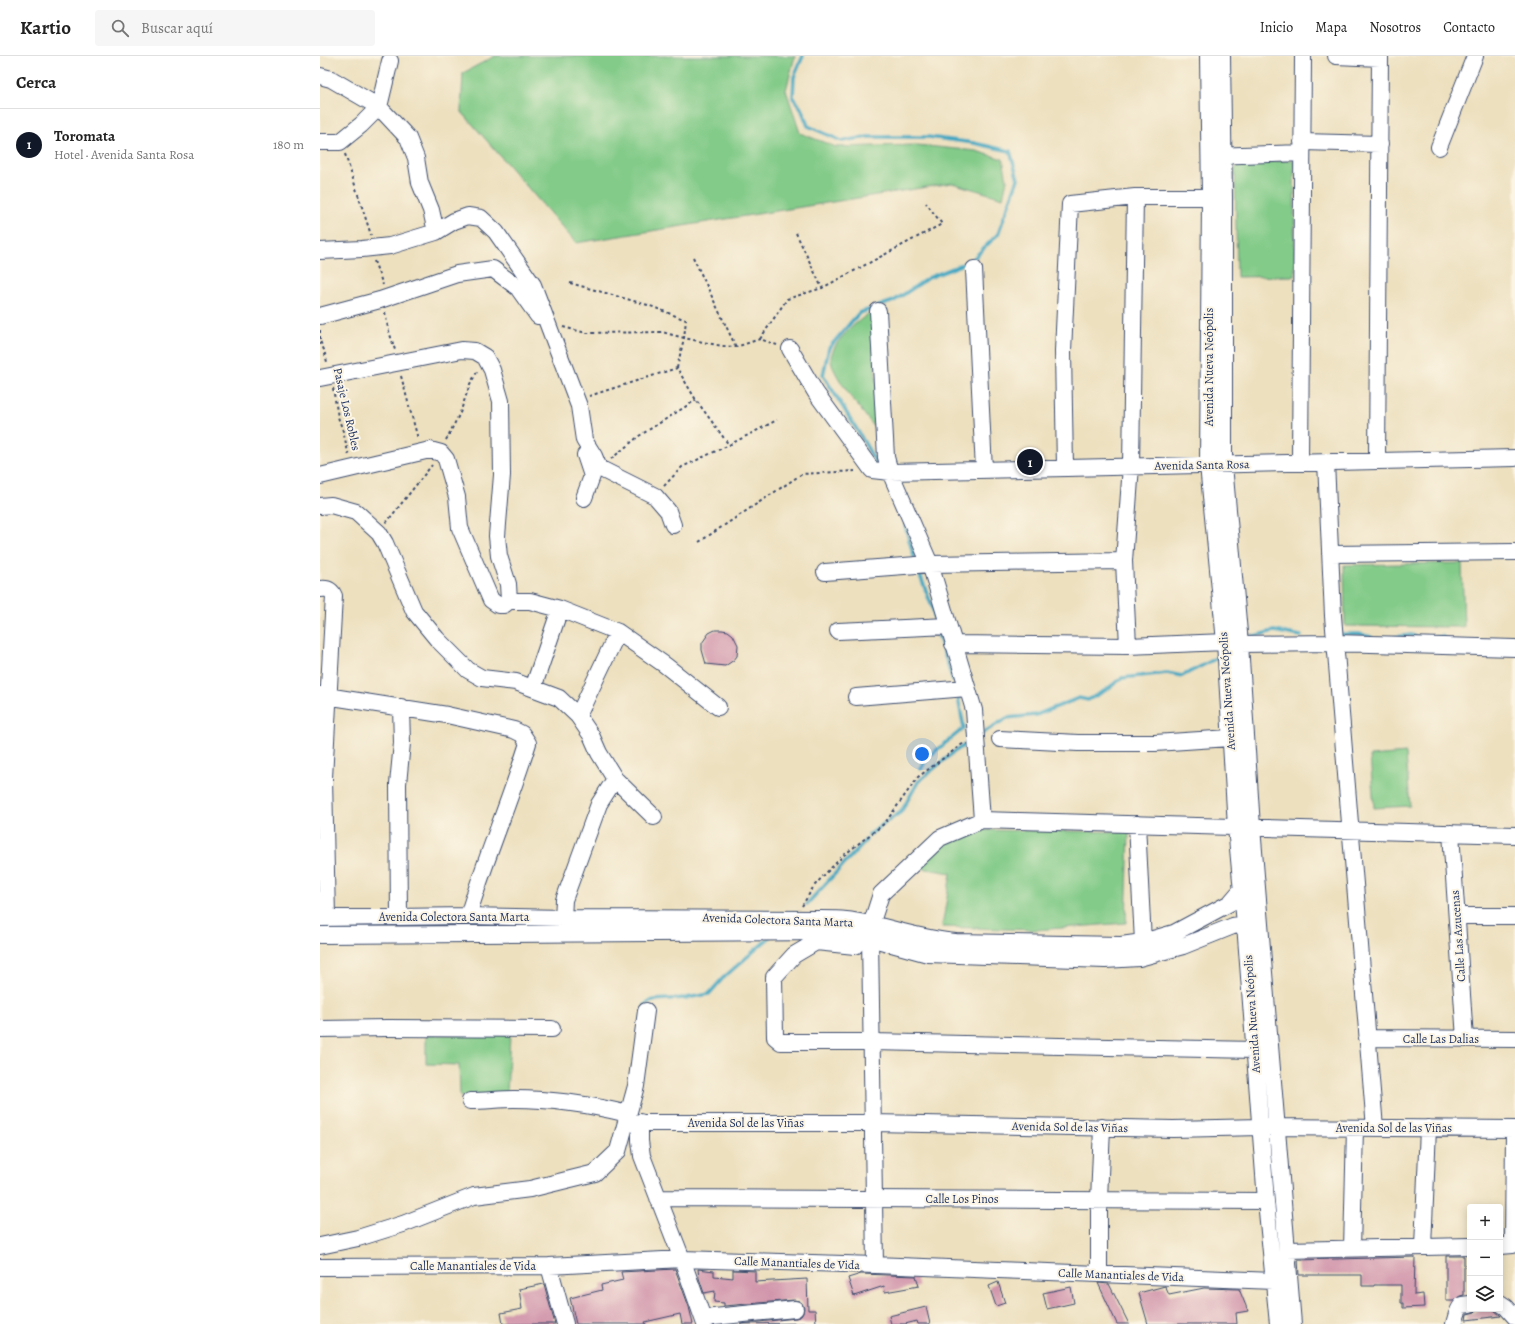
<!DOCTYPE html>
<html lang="es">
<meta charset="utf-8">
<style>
:root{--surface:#fff;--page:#f6f6f6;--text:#222;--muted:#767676;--line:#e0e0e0;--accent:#111827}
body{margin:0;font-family:Alegreya,serif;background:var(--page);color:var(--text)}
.controls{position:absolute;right:12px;bottom:12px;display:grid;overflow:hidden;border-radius:4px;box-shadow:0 2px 10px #0003}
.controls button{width:36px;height:36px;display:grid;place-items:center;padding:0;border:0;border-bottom:1px solid var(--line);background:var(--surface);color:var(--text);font:20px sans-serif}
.you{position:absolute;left:602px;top:698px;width:14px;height:14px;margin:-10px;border:3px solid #fff;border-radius:50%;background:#1a73e8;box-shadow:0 0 0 6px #1a73e833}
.badge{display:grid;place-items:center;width:26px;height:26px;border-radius:50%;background:var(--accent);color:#fff;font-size:13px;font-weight:700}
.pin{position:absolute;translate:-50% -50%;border:2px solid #fff;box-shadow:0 1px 4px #0006}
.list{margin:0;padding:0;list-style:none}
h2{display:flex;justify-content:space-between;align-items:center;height:52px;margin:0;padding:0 16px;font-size:17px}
h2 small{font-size:13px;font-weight:400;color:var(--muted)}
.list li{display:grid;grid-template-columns:26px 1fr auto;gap:12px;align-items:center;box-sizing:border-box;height:72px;padding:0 16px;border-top:1px solid var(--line)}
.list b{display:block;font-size:15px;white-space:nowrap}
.list p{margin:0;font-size:13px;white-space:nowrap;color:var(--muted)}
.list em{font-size:13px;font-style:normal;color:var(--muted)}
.icon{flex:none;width:22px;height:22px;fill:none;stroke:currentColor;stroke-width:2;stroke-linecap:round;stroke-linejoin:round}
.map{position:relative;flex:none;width:1195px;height:1268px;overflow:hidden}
header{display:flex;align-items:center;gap:24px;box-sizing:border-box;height:56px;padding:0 20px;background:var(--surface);border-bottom:1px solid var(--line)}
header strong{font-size:19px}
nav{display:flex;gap:22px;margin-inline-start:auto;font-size:14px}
.search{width:280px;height:36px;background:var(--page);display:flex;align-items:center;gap:10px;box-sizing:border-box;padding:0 14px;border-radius:4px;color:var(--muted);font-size:15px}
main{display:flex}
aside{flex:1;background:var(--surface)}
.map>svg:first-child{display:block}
.green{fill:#82cb88;stroke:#4e7d73}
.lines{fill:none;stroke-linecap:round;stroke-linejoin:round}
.stream{stroke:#42a7c2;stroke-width:3.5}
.building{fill:#d195ab}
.minor-casing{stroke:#3a4a6d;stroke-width:18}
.path{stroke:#3a4a6d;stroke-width:2;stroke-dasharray:3 3;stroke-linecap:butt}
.minor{stroke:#fff;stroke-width:16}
.labels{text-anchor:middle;stroke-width:4;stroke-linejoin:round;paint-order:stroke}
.street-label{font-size:12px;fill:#1b2f5e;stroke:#fcf5e5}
</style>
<header>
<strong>Kartio</strong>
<div class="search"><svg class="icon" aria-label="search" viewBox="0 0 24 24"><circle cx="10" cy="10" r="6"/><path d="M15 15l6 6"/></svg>Buscar aquí</div>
<nav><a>Inicio</a><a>Mapa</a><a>Nosotros</a><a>Contacto</a></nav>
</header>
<main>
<aside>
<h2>Cerca<small></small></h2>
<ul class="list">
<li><span class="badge">1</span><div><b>Toromata</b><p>Hotel · Avenida Santa Rosa</p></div><em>180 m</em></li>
</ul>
</aside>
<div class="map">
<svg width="1195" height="1268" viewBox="0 0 1195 1268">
<rect width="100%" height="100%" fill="#fcf5e5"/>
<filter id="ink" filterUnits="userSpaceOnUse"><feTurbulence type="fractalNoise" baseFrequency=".025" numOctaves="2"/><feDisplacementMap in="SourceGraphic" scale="8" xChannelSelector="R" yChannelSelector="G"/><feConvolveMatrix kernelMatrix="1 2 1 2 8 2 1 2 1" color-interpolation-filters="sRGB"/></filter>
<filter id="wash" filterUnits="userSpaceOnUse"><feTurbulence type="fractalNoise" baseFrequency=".012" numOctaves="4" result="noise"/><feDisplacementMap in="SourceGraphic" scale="16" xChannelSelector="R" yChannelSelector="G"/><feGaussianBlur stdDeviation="0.9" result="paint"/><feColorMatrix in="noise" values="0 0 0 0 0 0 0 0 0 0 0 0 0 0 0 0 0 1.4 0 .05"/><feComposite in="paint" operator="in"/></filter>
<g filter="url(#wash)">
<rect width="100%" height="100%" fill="#ede0bf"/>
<path class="green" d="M175 0H475L466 34 480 77 516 91 597 89 656 95 683 103 687 124 683 142 632 127 256 187 141 55 143 17Z
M974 104 975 220 917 221 915 113 919 108Z
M551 256 560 378C549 364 512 320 511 304 510 287 539 264 551 256Z
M1142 507 1144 571 1025 570 1024 509Z
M1086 697 1090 750 1054 752 1050 700Z
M660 774 809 776 806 867 716 874 622 871 631 817 600 812 601 798 628 781Z
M190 978 187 1039 140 1041 139 1009 106 1008V979Z"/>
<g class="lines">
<path class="stream" d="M483 0 474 21 473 42 481 52 488 70 522 85 548 81H608L654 87 690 95 698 123 678 178 651 205 608 222 574 245 559 250
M554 252 539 257 509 292 503 319 539 377 556 407
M585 470 595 504
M598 514 613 553 615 566
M617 575 633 625
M1019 578H1039L1051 581
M930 581 954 575 981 580
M1075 581 1091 579 1104 583
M1110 583 1122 580 1127 585
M661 678 687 662 716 659 759 642 768 644 786 634 802 622 847 617 862 620 895 603 900 598
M601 713 607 702 644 672 637 637
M568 765 581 756 598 726 634 696 651 685
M549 779 565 767
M487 848 546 784
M325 949 333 944 366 942 389 938 403 922 449 882"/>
</g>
<g id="blocks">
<path class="building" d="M395 574H402L408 575 413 579 418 589 417 600 414 604 405 610 386 608 382 594V587L389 577Z
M1126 1200H1144V1239L1140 1240 1133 1245H1126Z
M1095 1201 1094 1239 1103 1238 1104 1251 1083 1252V1247H1081V1229H1054V1230H1042V1219H979L978 1204Z
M355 1213 369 1251 373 1268H362L360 1258 325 1266 326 1268H256L250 1242 282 1234 281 1229 303 1224 301 1216Z
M378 1213 394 1215V1220L413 1222V1214L435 1215V1226L487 1223 488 1254H495L496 1267 420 1268 476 1262 481 1260 483 1257 484 1252 482 1247 479 1245 474 1244 404 1250V1247L394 1246 395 1235 384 1237 379 1222Z
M541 1218 596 1220 599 1230 565 1236 564 1230 534 1240 528 1222Z
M678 1226 685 1247 676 1250 669 1230Z
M778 1227 789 1228 809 1268H797Z
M224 1228 235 1268H183L181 1257 202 1253 199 1233Z
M845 1230 849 1239 884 1232 919 1233 928 1255 916 1257 917 1268H828L819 1237Z
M751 1231 754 1247 727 1253 723 1237Z
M606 1251 610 1268H598L597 1265 585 1268H571L569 1260Z
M1158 1253H1173L1181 1260 1146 1264 1147 1258 1155 1256Z"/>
</g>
</g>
<g filter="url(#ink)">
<use href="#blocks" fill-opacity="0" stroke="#3a4a6d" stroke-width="1"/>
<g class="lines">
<defs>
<path id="minor" d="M888 0 890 141 888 409 905 586 916 771 925 868 946 1145 958 1268
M902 0 904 141V409L920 588 932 771 973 1268
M1016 0 1060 2
M0 20 11 23 59 51 88 82 96 102 100 127 111 154 116 176
M0 86H20L41 69 59 51 70 5
M982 86 1060 88
M1119 91 1155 0
M894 100 982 97
M0 195 42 193 70 190 116 176 134 165 148 160 161 162 176 176 213 229 259 350 264 384 274 400 279 412 335 440 348 455 353 469
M654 213 664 414
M558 255 566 401 570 416 610 508 654 654 662 764
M0 260 60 244 137 218 173 213 198 232 218 260
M470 293 496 337 552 414 570 416 1195 402
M0 322 142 294 155 295 165 301 172 314 181 345 182 419 177 480 179 500 188 528 189 545
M1057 405 1060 0
M980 406 983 0
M1006 406 1013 560 1055 1072
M745 412 743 295 750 148 815 141H900
M0 420 110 394 121 397 126 403 137 441 140 472 171 544 178 549H184L189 545H210L240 553 298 576 345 609 398 651
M264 442 272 420 265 399
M0 450 11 449 36 456 59 477 65 487 94 555 117 583 148 614 162 622 196 626 239 642 258 660 271 679 279 697 295 723 334 761
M1010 498 1195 496
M505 516 610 508 804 505
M0 533C7 532 11 533 14 540L4 722 7 862
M518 575 628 570
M633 588 808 590 905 586
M920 588 1015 587 1195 592
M808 590 804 505 811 410 815 141
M213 632 240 553
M0 639 127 659 194 674 202 678 208 687C190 745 166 801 148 860
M536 641 647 632
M258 660 298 576
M680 683 758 687H835L910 682
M817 768 823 886
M1131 777 1145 983
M1137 860H1195
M79 861 78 728 82 687 81 651
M0 862 148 860 243 862 501 863C509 863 518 863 526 864 563 868 598 883 636 886L801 889 823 886 854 877 910 847 922 833
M243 862 244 844 279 748 295 723
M551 869 561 838 620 782 662 764 1195 779
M0 879 512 876 550 882 608 898 785 904 819 902 863 890 913 870 925 868
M550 882 555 1209
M535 890 496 886 474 899 454 921 455 981 461 986H552L935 994
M0 973 68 972 232 973
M1047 982 1195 983
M150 1045C165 1045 180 1043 194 1043 232 1043 272 1049 308 1058
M320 1066V1085L322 1100 362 1203 385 1268
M306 1067H553L853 1073 941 1071 1195 1073
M338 1142 946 1145
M0 1190 38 1182 83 1168 154 1140 210 1133 275 1117 298 1095 316 1030 326 955
M1180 1190 1193 1189 1194 1073
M1103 1191 1108 1072
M1032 1193 1035 1072
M967 1194 1150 1190
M229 1210 245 1268
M0 1211 229 1210 362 1203 555 1209 954 1225
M779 1218V1144L782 1071
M1180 1247 1186 1251 1195 1261
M384 1262 475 1253
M1134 1268C1136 1261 1137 1254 1142 1249L1150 1248"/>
</defs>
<use href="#minor" class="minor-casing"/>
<path class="path" d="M25 98 51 179
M476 177 502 232
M373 201 416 291
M54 205 63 229
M250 227 328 249 366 264 364 282 357 312 376 344 409 389
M65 256 68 272 75 294
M243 271 266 277 342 276 364 282 402 290 416 291 440 283 457 289
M0 274V285L4 294 7 306
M440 283 467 243 502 232 622 168 606 147
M81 320 98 383
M13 332 18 361 23 375 29 400
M269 340 357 312
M126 384 140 357 150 328 157 316
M291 403 319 380 376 344
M344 430 362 411 409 389 457 364
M66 467 112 409
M379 486 482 418 535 415
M482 850 494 830 508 815 524 799 565 767 598 721 644 687"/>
<use href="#minor" class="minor"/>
</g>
</g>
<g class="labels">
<g class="street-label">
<text transform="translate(889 311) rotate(-90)" y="4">Avenida Nueva Neópolis</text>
<text transform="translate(27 353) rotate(77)" y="4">Pasaje Los Robles</text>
<text transform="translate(882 409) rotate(-1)" y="4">Avenida Santa Rosa</text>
<text transform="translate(907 635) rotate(-94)" y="4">Avenida Nueva Neópolis</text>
<text x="134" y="865">Avenida Colectora Santa Marta</text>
<text transform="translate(458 864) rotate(2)" y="4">Avenida Colectora Santa Marta</text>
<text transform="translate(1138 880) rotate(-94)" y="4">Calle Las Azucenas</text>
<text transform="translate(932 958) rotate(-94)" y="4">Avenida Nueva Neópolis</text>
<text x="1121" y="987">Calle Las Dalias</text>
<text x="426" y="1071">Avenida Sol de las Viñas</text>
<text transform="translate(750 1071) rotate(1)" y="4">Avenida Sol de las Viñas</text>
<text x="1074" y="1076">Avenida Sol de las Viñas</text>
<text x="642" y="1147">Calle Los Pinos</text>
<text transform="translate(477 1207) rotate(2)" y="4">Calle Manantiales de Vida</text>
<text x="153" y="1214">Calle Manantiales de Vida</text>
<text transform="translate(801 1219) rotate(2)" y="4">Calle Manantiales de Vida</text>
</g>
</g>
</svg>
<div class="controls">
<button>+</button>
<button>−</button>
<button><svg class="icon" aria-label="layers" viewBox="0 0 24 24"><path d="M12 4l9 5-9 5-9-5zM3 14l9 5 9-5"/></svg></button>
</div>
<div class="you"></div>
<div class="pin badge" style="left:710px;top:406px">1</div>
</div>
</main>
